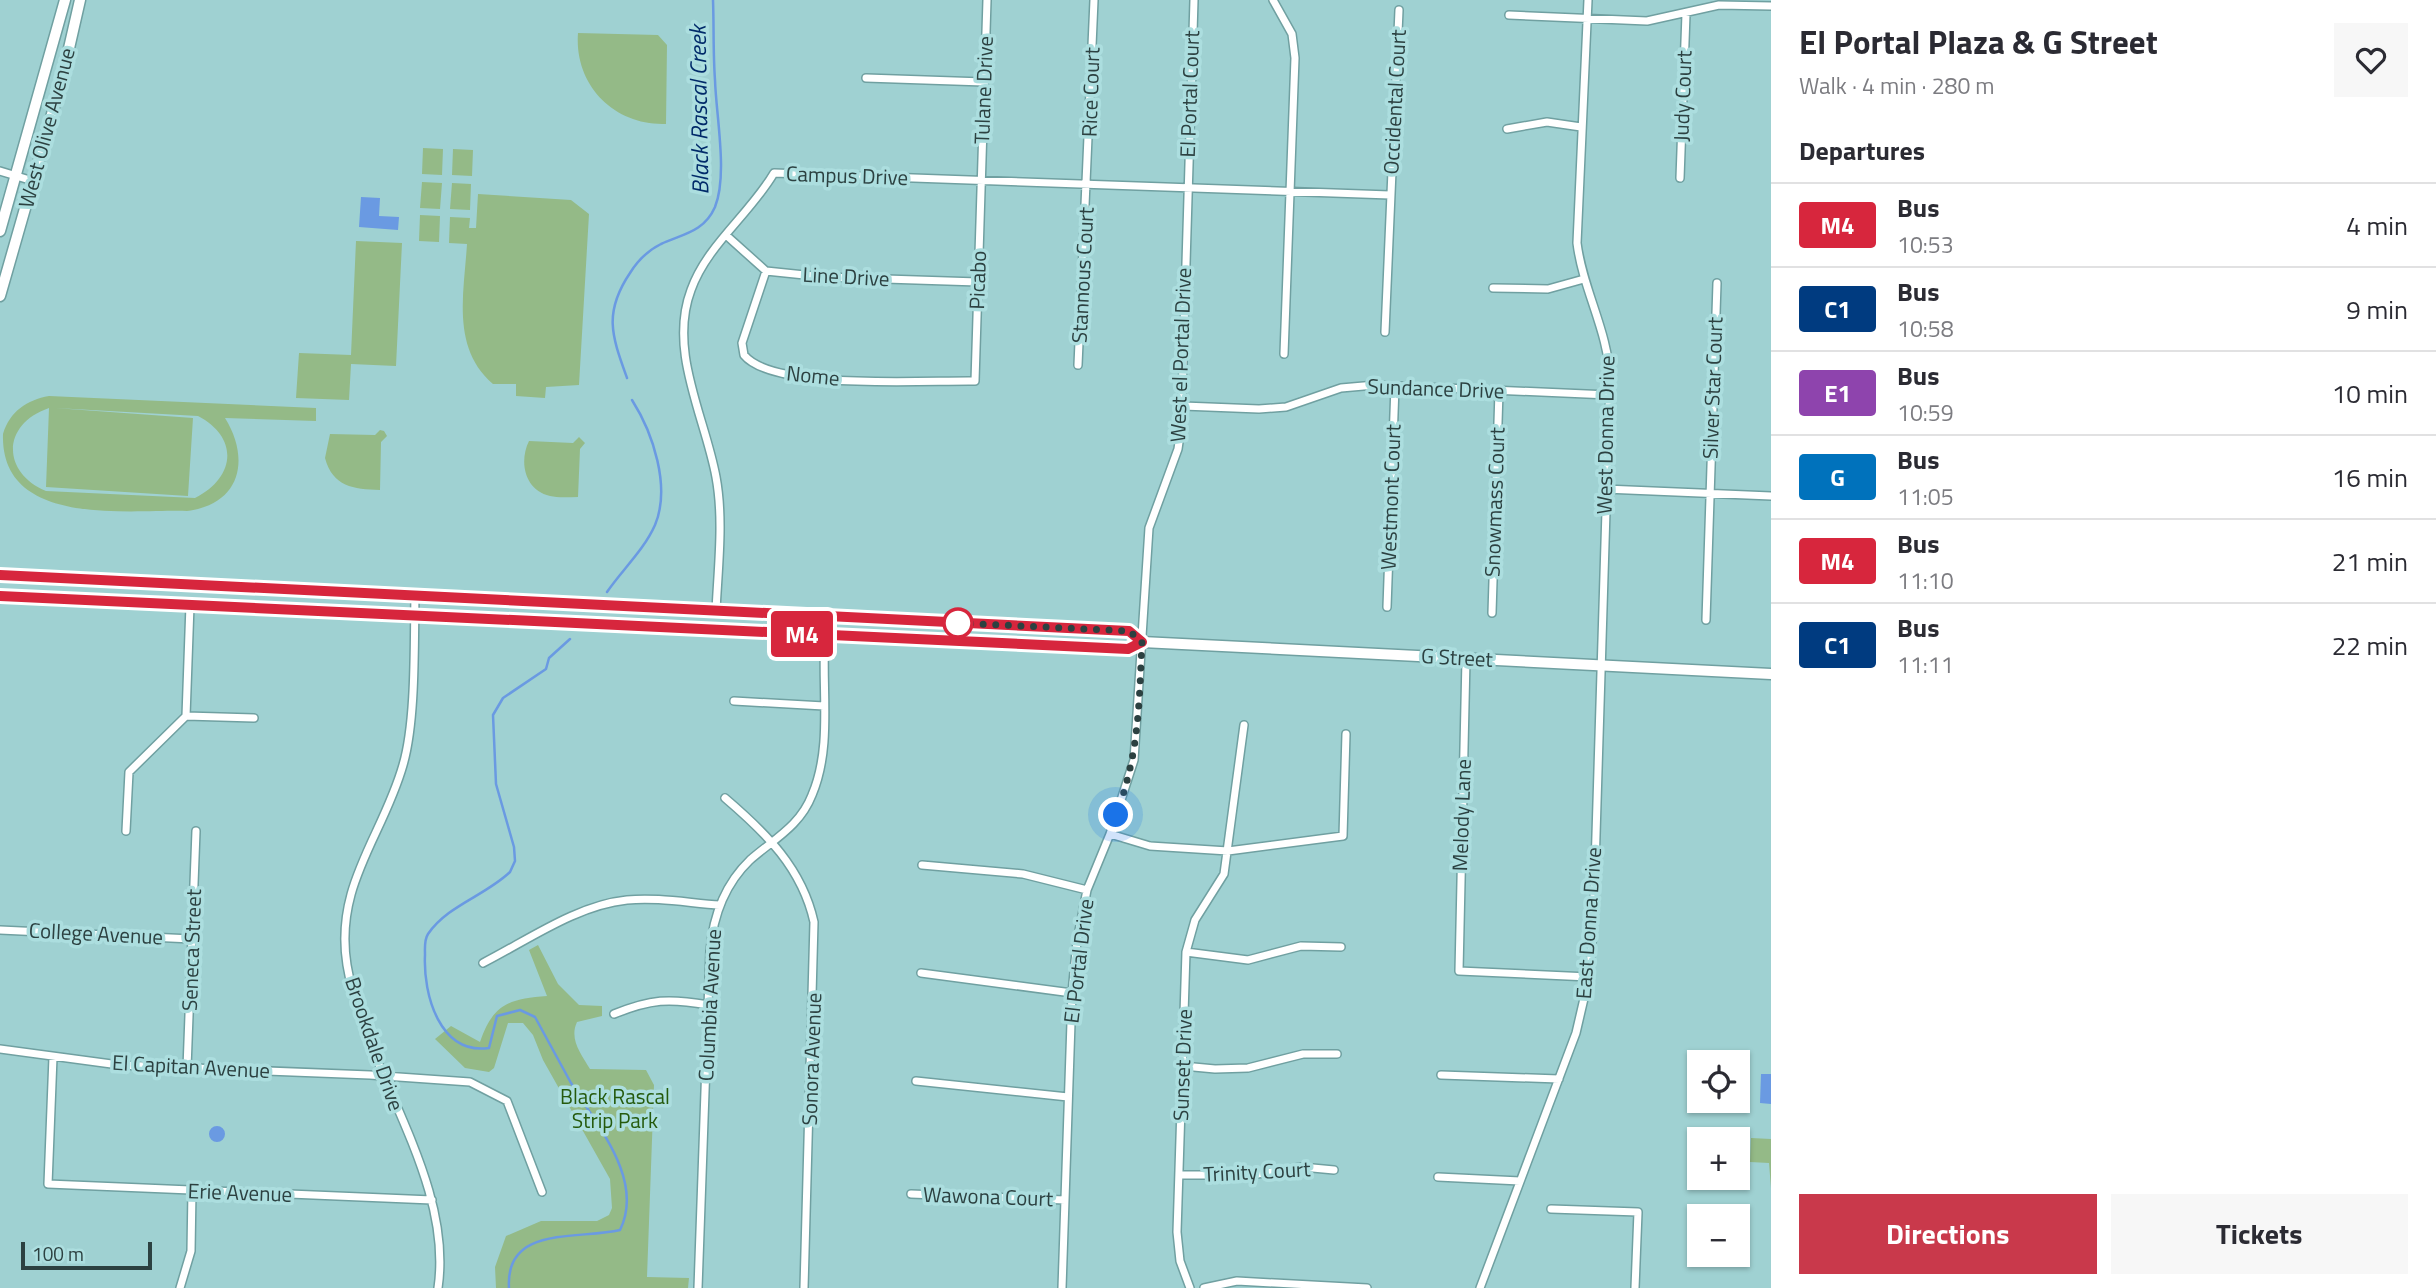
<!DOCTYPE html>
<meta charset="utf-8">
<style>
body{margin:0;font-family:"Titillium Web",sans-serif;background:#f7f7f7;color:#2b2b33;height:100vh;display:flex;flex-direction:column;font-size:26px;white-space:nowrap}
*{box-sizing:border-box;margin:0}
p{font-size:23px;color:#7c7c81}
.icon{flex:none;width:38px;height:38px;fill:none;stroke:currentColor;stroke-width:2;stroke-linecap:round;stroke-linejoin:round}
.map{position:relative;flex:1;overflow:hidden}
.sheet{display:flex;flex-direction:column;background:#fff;width:665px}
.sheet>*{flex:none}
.badge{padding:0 14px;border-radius:5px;font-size:24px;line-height:46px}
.buttons{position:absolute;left:1687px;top:1050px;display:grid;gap:14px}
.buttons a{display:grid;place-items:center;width:63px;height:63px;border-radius:0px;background:#fff;box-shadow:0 2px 5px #0004;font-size:35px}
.scale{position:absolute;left:21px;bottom:18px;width:131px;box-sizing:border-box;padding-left:7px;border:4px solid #2c4141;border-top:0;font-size:19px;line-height:24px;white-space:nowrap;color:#2c4141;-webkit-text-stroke:5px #acdedf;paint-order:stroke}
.you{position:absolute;width:35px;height:35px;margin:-18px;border:5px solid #fff;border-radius:50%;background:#1a73e8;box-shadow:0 0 0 10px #1a73e833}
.map>.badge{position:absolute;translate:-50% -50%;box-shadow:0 0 0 4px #fff}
h2{padding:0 28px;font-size:26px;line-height:63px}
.round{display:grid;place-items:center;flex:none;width:74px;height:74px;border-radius:0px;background:#f7f7f7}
.summary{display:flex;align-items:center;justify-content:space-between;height:119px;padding:0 28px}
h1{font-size:33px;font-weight:700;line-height:52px}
.primary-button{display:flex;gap:14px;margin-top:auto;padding:14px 28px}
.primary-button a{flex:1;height:80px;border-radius:0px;background:#c9394b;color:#fff;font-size:28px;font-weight:700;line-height:80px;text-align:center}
.primary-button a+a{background:#f7f7f7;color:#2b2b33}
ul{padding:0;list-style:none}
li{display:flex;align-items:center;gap:21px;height:84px;padding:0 28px;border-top:2px solid #e1e1e2}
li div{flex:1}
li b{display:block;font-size:26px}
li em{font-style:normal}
li .badge{min-width:77px;font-weight:700;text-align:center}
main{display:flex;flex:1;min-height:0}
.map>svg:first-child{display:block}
.green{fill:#94ba87;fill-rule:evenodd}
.water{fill:#6a9ae2}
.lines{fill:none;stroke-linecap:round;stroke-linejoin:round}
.stream{stroke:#6a9ae2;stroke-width:2.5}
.street-casing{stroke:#70a0a1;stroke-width:10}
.secondary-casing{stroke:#70a0a1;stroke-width:13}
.street{stroke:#fff;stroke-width:7}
.secondary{stroke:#fff;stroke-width:10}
.line-casing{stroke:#fff;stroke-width:16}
.line{stroke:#d7263d;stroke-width:10}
.walk{stroke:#2c4141;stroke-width:7;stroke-dasharray:0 12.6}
.stop-dot{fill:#fff;stroke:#d7263d;stroke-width:3.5}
.labels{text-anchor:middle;stroke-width:7;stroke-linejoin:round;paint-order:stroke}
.street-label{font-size:21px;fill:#2c4141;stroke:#acdedf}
.park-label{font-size:21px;fill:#255a0d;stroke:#acdedf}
.water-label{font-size:23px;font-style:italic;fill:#002a69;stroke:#acdedf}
</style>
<main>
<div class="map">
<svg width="1771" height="1288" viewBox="0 0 1771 1288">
<rect width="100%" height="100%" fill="#9fd1d2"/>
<!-- green -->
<path class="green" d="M578 33 658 35 667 45 666 124C615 126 574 86 578 33Z
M423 148 443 149 442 175 422 174Z
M453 149 473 150 472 176 452 175Z
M422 182 442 183 440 209 420 208Z
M452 183 471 184 470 210 450 209Z
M478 194 571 200 589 214 579 385 546 387 545 398 516 396V384H493C451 348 464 293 467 244L449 243 450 217 470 218 469 228H476Z
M420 215 440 216 439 242 419 241Z
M356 241 402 243 396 366 351 364 349 400 296 398 299 353 351 355Z
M49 396 316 408V421L225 418C250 458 242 504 187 511 133 509 0 529 3 434 10 411 27 400 49 396ZM49 408 46 487 188 496 193 418 55 408 198 416C240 438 235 478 195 498L46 491C1 472 2 424 49 408Z
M380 430 384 431 387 436 381 442 380 490C353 489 333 487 325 458L330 434 375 435Z
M579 437 585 443 580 449 578 497C569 497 558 498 550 496 524 490 519 461 529 441L573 443Z
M538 945 558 984 579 1005 602 1006V1016L577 1022C569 1039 581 1054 590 1069L646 1070 654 1085 647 1277 689 1278 688 1288H496L495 1267 506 1236 541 1221H597L609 1215 612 1208 610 1179 543 1060 533 1035 523 1023H508L494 1068 489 1072 465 1068 435 1039 451 1026 480 1042C493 1004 509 999 547 996L529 950Z
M1751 1138 1771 1139V1188L1769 1163 1750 1162Z"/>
<!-- water -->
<path class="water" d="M361 197 380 198 379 216 399 217 398 230 359 227Z
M1761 1074H1771V1104L1760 1103Z
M209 1134a8 8 0 1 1 16 0a8 8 0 1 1-16 0Z"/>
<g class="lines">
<!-- stream -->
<path class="stream" d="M627 378C612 336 603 313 630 273 638 260 647 251 661 244 683 234 704 232 715 207 728 175 716 115 715 80 713 53 714 27 713 0
M607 592C622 570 644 550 655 525 671 487 653 433 632 400
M509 1288C505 1225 578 1240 620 1230 645 1179 596 1125 571 1083 559 1061 547 1039 535 1017L520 1010 497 1016 489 1048C440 1055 423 995 425 955 425 948 424 940 428 934 448 905 485 896 510 872L515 861 514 847 496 784 493 715 503 698 546 669 549 658 570 639"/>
<defs>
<path id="street" d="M1273 0 1292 34 1295 58 1284 354
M1509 15 1647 21 1719 5 1771 6
M866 78 984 82
M1507 129 1547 122 1581 127
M0 171 33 181
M1680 178 1686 14
M727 236 766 271 824 277 978 282
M766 271 742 343 744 355C773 391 927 380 975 381L987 0
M1493 288 1548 289 1584 279
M1385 332 1399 10
M1078 365 1094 0
M1183 406 1259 409 1286 407 1341 388 1375 385 1609 395
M1605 489 1771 496
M415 596C414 643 416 721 403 765 383 836 334 885 347 965 365 1072 454 1179 438 1288
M1387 607 1395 386
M716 611C718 567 724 520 716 477 705 417 668 351 691 290 707 245 750 214 774 173L1390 195
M1492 613 1499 391
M1706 620 1717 283
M1466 659 1459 971 1589 977
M734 701 824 706
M186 716 190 605
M725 798C766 833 802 868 814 922L804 1288
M126 831 129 772 186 716 254 718
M1110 834 1150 846 1228 851 1343 836 1346 734
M922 865 1023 874 1087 890
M0 930 192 939
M1186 952 1248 960 1301 946 1341 947
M483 963C528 940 577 905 627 900 657 897 689 903 720 905
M921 973 1072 993
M614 1014C651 999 669 998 708 1005
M0 1049 119 1065 370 1075 470 1082 507 1101 542 1192
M53 1057 48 1184 432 1200
M1183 1066 1215 1069 1248 1068 1303 1054H1337
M187 1068 196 831
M1441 1075 1559 1079
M916 1081 1068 1097
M1179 1175H1251L1302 1167 1334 1170
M1438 1177 1520 1181
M911 1194 1065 1200
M1551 1209 1638 1212 1635 1288
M180 1288 191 1251 192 1191
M698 1288 710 951C713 917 725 884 750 860 774 839 800 826 812 795 833 746 821 687 825 635
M1062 1288 1072 993 1077 941 1087 890 1110 834 1134 760 1149 528 1178 449 1181 428 1194 0
M1190 1288 1180 1261 1177 1232 1186 952 1195 920 1224 874 1244 725
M1204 1288 1237 1281 1367 1288
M1480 1288 1576 1033 1589 977 1593 932 1610 381C1609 332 1583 291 1577 243L1588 0"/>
<path id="secondary" d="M0 231 65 0
M0 296 62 79 80 0
M0 575 1129 631 1142 642
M0 596 1128 649 1142 642 1771 674"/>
</defs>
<!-- street casing -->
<use href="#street" class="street-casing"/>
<!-- secondary casing -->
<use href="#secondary" class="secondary-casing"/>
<!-- street -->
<use href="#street" class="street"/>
<!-- secondary -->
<use href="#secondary" class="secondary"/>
</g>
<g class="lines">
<defs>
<path id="line" d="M0 575 1129 631 1142 642 1128 649 0 596"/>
</defs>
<!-- line casing -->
<use href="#line" class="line-casing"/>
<!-- line -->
<use href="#line" class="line"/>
<!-- walk -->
<path class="walk" d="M958 623 1129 631 1142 642C1139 706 1139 754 1116 815"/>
</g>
<!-- markers -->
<circle class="stop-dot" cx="958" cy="623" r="14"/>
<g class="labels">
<!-- street labels -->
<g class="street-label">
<text transform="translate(984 90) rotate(-88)" y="7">Tulane Drive</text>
<text transform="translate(1091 92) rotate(-88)" y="7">Rice Court</text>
<text transform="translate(1190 94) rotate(-88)" y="7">El Portal Court</text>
<text transform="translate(1683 96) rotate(-88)" y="7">Judy Court</text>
<text transform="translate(1395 102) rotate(-87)" y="7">Occidental Court</text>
<text transform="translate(47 128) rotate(-75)" y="7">West Olive Avenue</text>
<text transform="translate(847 176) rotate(2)" y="7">Campus Drive</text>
<text transform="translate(1083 275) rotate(-87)" y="7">Stannous Court</text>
<text transform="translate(846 277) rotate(3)" y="7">Line Drive</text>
<text transform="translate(978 280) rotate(-88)" y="7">Picabo</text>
<text transform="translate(1181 355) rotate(-88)" y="7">West el Portal Drive</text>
<text transform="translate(813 376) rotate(6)" y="7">Nome</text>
<text transform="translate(1713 388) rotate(-88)" y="7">Silver Star Court</text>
<text transform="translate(1436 389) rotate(2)" y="7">Sundance Drive</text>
<text transform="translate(1606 435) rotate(-89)" y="7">West Donna Drive</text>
<text transform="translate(1391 497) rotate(-88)" y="7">Westmont Court</text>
<text transform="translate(1495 502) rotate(-88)" y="7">Snowmass Court</text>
<text transform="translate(1457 658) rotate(3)" y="7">G Street</text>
<text transform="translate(1462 815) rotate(-88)" y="7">Melody Lane</text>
<text transform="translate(1589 923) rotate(-86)" y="7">East Donna Drive</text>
<text transform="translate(96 934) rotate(3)" y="7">College Avenue</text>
<text transform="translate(192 950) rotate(-88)" y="7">Seneca Street</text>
<text transform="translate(1079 961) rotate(-83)" y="7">El Portal Drive</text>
<text transform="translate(710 1005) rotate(-87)" y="7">Columbia Avenue</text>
<text transform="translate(374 1044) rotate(71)" y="7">Brookdale Drive</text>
<text transform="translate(812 1059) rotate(-88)" y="7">Sonora Avenue</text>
<text transform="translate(1183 1065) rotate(-88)" y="7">Sunset Drive</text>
<text transform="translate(191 1067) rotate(3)" y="7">El Capitan Avenue</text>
<text transform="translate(1257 1172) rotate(-3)" y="7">Trinity Court</text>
<text transform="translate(240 1193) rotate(2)" y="7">Erie Avenue</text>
<text transform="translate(988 1197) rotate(2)" y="7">Wawona Court</text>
</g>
<!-- park labels -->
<g class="park-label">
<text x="615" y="1104">Black Rascal<tspan x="615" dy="24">Strip Park</tspan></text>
</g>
<!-- water labels -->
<g class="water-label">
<text transform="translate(699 110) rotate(-91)" y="8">Black Rascal Creek</text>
</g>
</g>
</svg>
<div class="buttons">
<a><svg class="icon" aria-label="locate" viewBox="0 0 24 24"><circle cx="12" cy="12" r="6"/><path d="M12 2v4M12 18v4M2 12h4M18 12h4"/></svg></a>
<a>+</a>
<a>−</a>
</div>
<div class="scale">100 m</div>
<div class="you" style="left:1116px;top:815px"></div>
<b class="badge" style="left:802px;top:634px;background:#d7263d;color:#fff">M4</b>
</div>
<section class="sheet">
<div class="summary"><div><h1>El Portal Plaza &amp; G Street</h1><p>Walk · 4 min · 280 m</p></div><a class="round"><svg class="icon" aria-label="heart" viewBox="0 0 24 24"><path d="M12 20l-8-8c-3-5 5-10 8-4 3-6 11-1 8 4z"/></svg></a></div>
<h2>Departures</h2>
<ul>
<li><span class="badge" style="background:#d7263d;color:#fff">M4</span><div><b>Bus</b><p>10:53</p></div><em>4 min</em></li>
<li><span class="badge" style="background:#003b80;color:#fff">C1</span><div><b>Bus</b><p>10:58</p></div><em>9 min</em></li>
<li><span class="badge" style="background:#8e44ad;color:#fff">E1</span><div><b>Bus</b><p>10:59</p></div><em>10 min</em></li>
<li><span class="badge" style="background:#0072bc;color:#fff">G</span><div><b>Bus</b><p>11:05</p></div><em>16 min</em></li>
<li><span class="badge" style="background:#d7263d;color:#fff">M4</span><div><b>Bus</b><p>11:10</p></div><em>21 min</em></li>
<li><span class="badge" style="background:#003b80;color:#fff">C1</span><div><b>Bus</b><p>11:11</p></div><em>22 min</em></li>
</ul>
<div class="primary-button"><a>Directions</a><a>Tickets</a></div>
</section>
</main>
